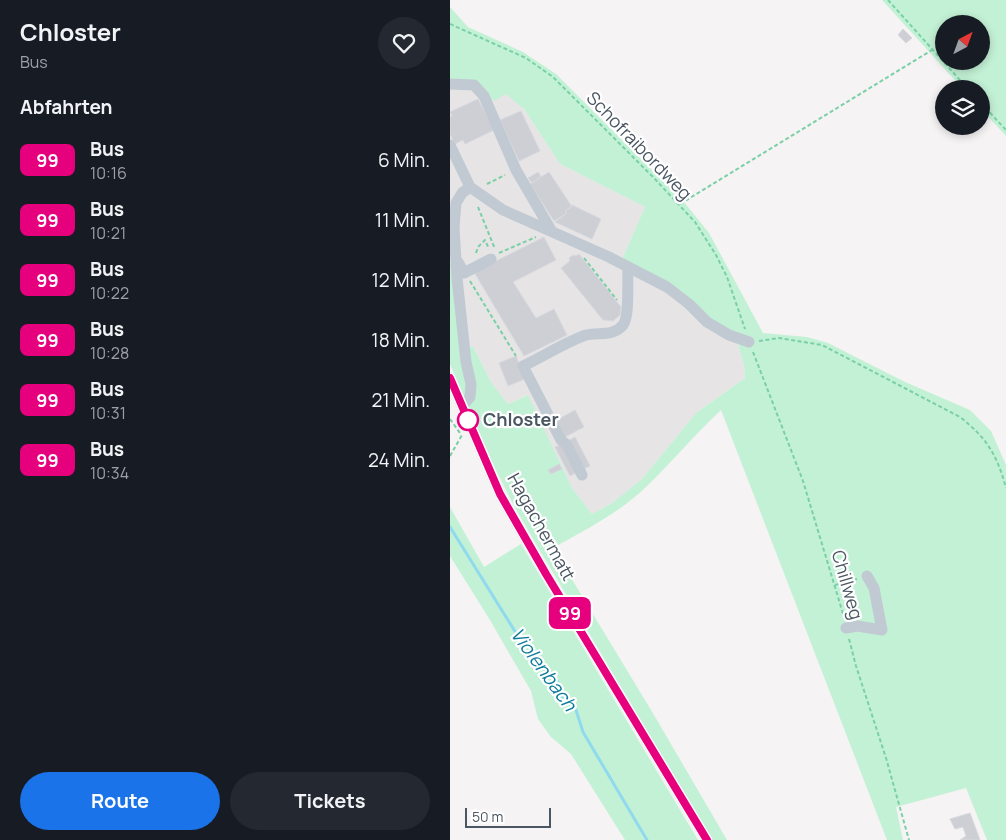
<!DOCTYPE html>
<html lang="de">
<style>
body{margin:0;font-family:Manrope,sans-serif;background:#242831;color:#f1f3f6;height:100vh;display:flex;flex-direction:column;font-size:19px;white-space:nowrap}
*{box-sizing:border-box;margin:0}
p{font-size:16px;color:#9ea1a6}
.icon{flex:none;width:28px;height:28px;fill:none;stroke:currentColor;stroke-width:2;stroke-linecap:round;stroke-linejoin:round}
.map{position:relative;flex:1;overflow:hidden}
.panel{display:flex;flex-direction:column;background:#171b24;width:450px}
.panel>*{flex:none}
.badge{padding:0 10px;border-radius:8px;font-size:18px;line-height:32px}
.needle{width:32px;rotate:41deg}
.controls{position:absolute;left:485px;top:15px;display:grid;gap:10px}
.controls a{display:grid;place-items:center;width:55px;height:55px;border-radius:50%;background:#171b24;box-shadow:0 2px 8px #0003;font-size:25px}
.scale{position:absolute;left:15px;bottom:12px;width:86px;box-sizing:border-box;padding-left:5px;border:2px solid #4a5661;border-top:0;font-size:14px;line-height:18px;white-space:nowrap;color:#4a5661;-webkit-text-stroke:4px #fff;paint-order:stroke}
.map>.badge{position:absolute;translate:-50% -50%;box-shadow:0 0 0 2px #fff}
h2{padding:0 20px;font-size:19px;line-height:45px}
.round{display:grid;place-items:center;flex:none;width:52px;height:52px;border-radius:26px;background:#242831}
.headline{display:flex;align-items:center;justify-content:space-between;height:85px;padding:0 20px}
h1{font-size:24px;font-weight:700;line-height:38px}
.cta{display:flex;gap:10px;margin-top:auto;padding:10px 20px}
.cta a{flex:1;height:58px;border-radius:30px;background:#1a73e8;color:#fff;font-size:20px;font-weight:700;line-height:58px;text-align:center}
.cta a+a{background:#242831;color:#f1f3f6}
ul{padding:0;list-style:none}
li{display:flex;align-items:center;gap:15px;height:60px;padding:0 20px}
li div{flex:1}
li b{display:block;font-size:19px}
li em{font-style:normal}
li .badge{min-width:55px;font-weight:700;text-align:center}
main{display:flex;flex:1;min-height:0}
.map>svg:first-child{display:block}
.education{fill:#e6e4e5}
.green{fill:#c3f1d5;fill-rule:evenodd}
.lines{fill:none;stroke-linecap:round;stroke-linejoin:round}
.stream{stroke:#90daee;stroke-width:3}
.building{fill:#cdcfd5;stroke:#d7d9de}
.path{stroke:#7ad0a6;stroke-width:2;stroke-dasharray:4 2.5;stroke-linecap:butt}
.minor{stroke:#c1cad2;stroke-width:11}
.line-casing{stroke:#fff;stroke-width:11}
.line{stroke:#e6007e;stroke-width:8}
.stop-dot{fill:#fff;stroke:#e6007e;stroke-width:2.5}
.labels{text-anchor:middle;stroke-width:4.5;stroke-linejoin:round;paint-order:stroke}
.street-label{font-size:18px;fill:#4a5661;stroke:#fff}
.stop-label{font-size:18px;font-weight:bold;fill:#4a5661;stroke:#fff;text-anchor:start}
.water-label{font-size:19px;font-style:italic;fill:#0c7c9b;stroke:#fff}
</style>
<main>
<section class="panel">
<div class="headline"><div><h1>Chloster</h1><p>Bus</p></div><a class="round"><svg class="icon" aria-label="heart" viewBox="0 0 24 24"><path d="M12 20l-8-8c-3-5 5-10 8-4 3-6 11-1 8 4z"/></svg></a></div>
<h2>Abfahrten</h2>
<ul>
<li><span class="badge" style="background:#e6007e;color:#fff">99</span><div><b>Bus</b><p>10:16</p></div><em>6 Min.</em></li>
<li><span class="badge" style="background:#e6007e;color:#fff">99</span><div><b>Bus</b><p>10:21</p></div><em>11 Min.</em></li>
<li><span class="badge" style="background:#e6007e;color:#fff">99</span><div><b>Bus</b><p>10:22</p></div><em>12 Min.</em></li>
<li><span class="badge" style="background:#e6007e;color:#fff">99</span><div><b>Bus</b><p>10:28</p></div><em>18 Min.</em></li>
<li><span class="badge" style="background:#e6007e;color:#fff">99</span><div><b>Bus</b><p>10:31</p></div><em>21 Min.</em></li>
<li><span class="badge" style="background:#e6007e;color:#fff">99</span><div><b>Bus</b><p>10:34</p></div><em>24 Min.</em></li>
</ul>
<div class="cta"><a>Route</a><a>Tickets</a></div>
</section>
<div class="map">
<svg width="556" height="840" viewBox="0 0 556 840">
<rect width="100%" height="100%" fill="#f5f3f3"/>
<!-- education -->
<path class="education" d="M0 83 56 93 74 109 110 164 195 207 173 257 223 297 255 327 288 344 294 366 295 378 246 413 192 479 162 503 142 514 122 488 77 395 58 404 41 382 23 346 9 350 0 255Z"/>
<!-- green -->
<path class="green" d="M432 0H556V136L531 109V89H513ZM494 24H531V61H494Z
M0 7 18 27 73 52 106 74 234 202 259 233 313 333 357 337 378 343 455 382 520 410 541 431 556 465V840H537L516 788 446 807 453 840H437L271 410C245 434 222 462 196 487 169 513 135 530 103 548L204 715 277 840H262L86 544 63 504 45 468 0 364V255L10 350 23 346 41 382 58 404 78 395 122 488 142 514 162 503 192 479 246 413 295 378 294 366 288 344 255 327 223 297 183 274 173 257 195 207 110 164 74 109 56 94 44 101 30 86 0 83Z
M0 507 34 567 71 544 248 840H175L121 754 101 737 88 719 81 691 40 620 0 556Z"/>
<g class="lines">
<!-- stream -->
<path class="stream" d="M0 527 66 633 88 655 92 667 108 682V694L126 710 133 732 197 840"/>
</g>
<!-- building -->
<path class="building" d="M453 29 462 38 456 43 448 35Z
M28 99 44 130 15 144 13 140 5 144 0 134V117L2 116 0 112Z
M71 111 90 151 69 161 50 120Z
M88 172 91 177 82 183 78 178Z
M99 172 122 207 115 211 117 213 104 221 80 184Z
M122 205 151 219 142 239 105 222 117 213 115 211Z
M94 237 106 260 63 282 86 318 104 309 117 335 74 356 24 272Z
M129 254 171 307 170 315 163 321 153 320 111 268 120 261 119 258 123 255 126 256Z
M66 356 75 379 58 386 49 363Z
M125 410 134 427 113 438 105 421Z
M125 437 140 466 133 469 118 441Z
M113 444 127 472 120 476 105 447Z
M109 464 112 469 101 474 98 470Z
M520 813 530 840H510L516 836 513 827 505 829 500 819Z"/>
<g class="lines">
<!-- path -->
<path class="path" d="M438 0 518 89
M0 24 76 58 103 77 203 177 245 222 266 255 277 277 295 329
M531 103 556 130
M37 184 55 175
M230 204 482 50
M28 207 45 249
M26 253 28 247 35 240 39 249
M49 253 86 237
M134 258 167 300
M20 281 66 356
M309 341 329 338 372 345 510 417C537 438 547 455 556 488
M303 352 353 481 394 617
M0 419 10 433
M0 456 12 435
M394 558 407 614
M385 585 407 579
M399 639 406 666 436 758 459 840"/>
<!-- minor -->
<path class="minor" d="M0 84 24 85 34 96 66 170 101 230
M0 145 20 187 53 210 159 257 217 287 239 304 257 322 279 335 299 342
M8 262 14 273 41 259
M0 378 50 494 96 574 257 840
M12 406 20 397 21 384 16 362 7 278 4 227 6 203 12 193 20 187
M132 475 117 445 111 440 73 366C92 357 116 342 136 335 148 332 163 337 173 325 180 316 177 281 178 268
M396 628 407 626 432 630 424 588 417 576"/>
</g>
<g class="lines">
<defs>
<path id="line" d="M0 378 50 494 96 574 257 840"/>
</defs>
<!-- line casing -->
<use href="#line" class="line-casing"/>
<!-- line -->
<use href="#line" class="line"/>
</g>
<!-- markers -->
<circle class="stop-dot" cx="18" cy="420" r="10"/>
<g class="labels">
<!-- street labels -->
<g class="street-label">
<text transform="translate(189 146) rotate(46)" y="6">Schofraibordweg</text>
<text transform="translate(91 527) rotate(61)" y="6">Hagachermatt</text>
<text transform="translate(397 585) rotate(74)" y="6">Chillweg</text>
</g>
<!-- stop labels -->
<g class="stop-label">
<text x="33" y="426">Chloster</text>
</g>
<!-- water labels -->
<g class="water-label">
<text transform="translate(94 669) rotate(54)" y="7">Violenbach</text>
</g>
</g>
</svg>
<div class="controls">
<a><svg class="needle" viewBox="-14 -14 28 28"><path d="M0-13l5 13h-10z" fill="#e53935"/><path d="M0 13l5-13h-10z" fill="#9ea1a6"/></svg></a>
<a><svg class="icon" aria-label="layers" viewBox="0 0 24 24"><path d="M12 4l9 5-9 5-9-5zM3 14l9 5 9-5"/></svg></a>
</div>
<div class="scale">50 m</div>
<b class="badge" style="left:120px;top:613px;background:#e6007e;color:#fff">99</b>
</div>
</main>
